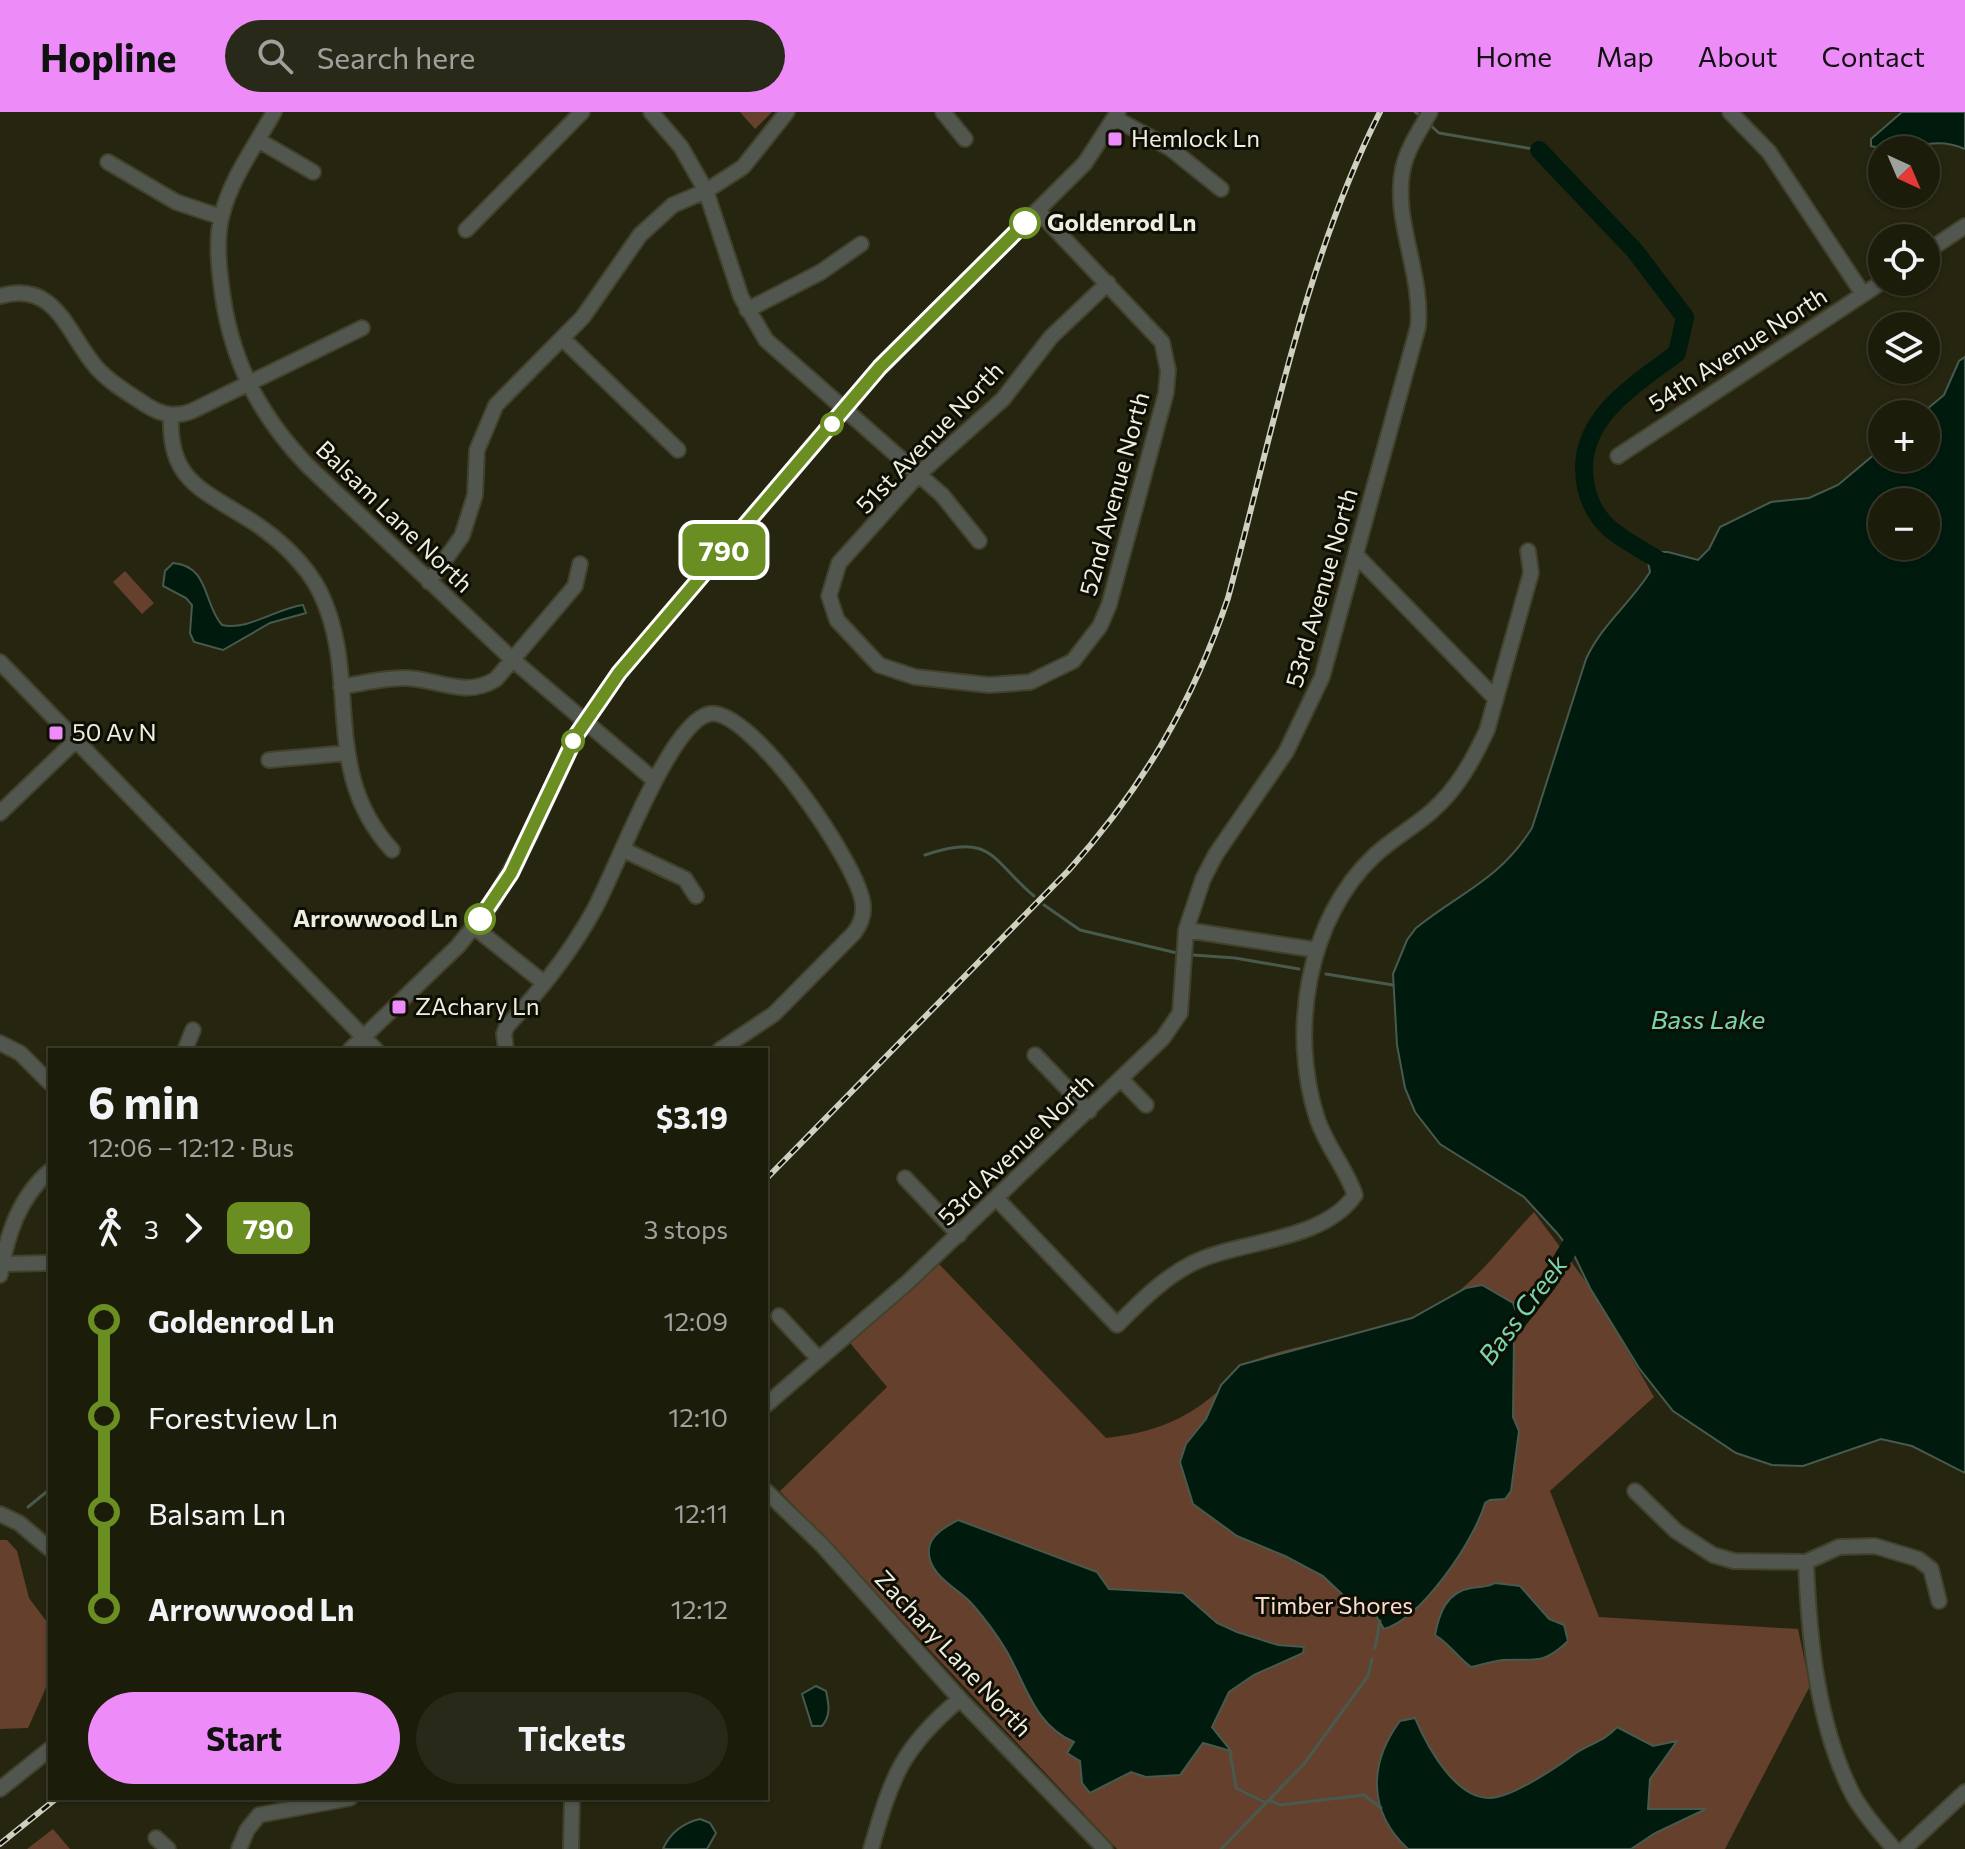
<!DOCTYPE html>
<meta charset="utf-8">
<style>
body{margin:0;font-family:Commissioner,sans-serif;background:#292919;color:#f1f3f6;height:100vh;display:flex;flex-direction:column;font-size:30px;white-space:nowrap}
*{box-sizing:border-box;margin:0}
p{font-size:26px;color:#a0a19d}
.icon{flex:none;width:44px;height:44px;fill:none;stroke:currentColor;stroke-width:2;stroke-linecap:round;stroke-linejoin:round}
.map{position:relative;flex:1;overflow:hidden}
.panel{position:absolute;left:48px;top:936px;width:720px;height:752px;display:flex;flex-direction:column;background:#1c1c0b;border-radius:0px;box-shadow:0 2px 6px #0004,0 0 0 2px #3a3a2c}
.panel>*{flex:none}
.badge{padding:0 16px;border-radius:12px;font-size:28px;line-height:52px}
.needle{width:52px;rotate:136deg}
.fabs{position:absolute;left:1868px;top:24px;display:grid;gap:16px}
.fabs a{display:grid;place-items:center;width:72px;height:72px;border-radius:50%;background:#1c1c0b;box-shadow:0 2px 6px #0004,0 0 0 2px #3a3a2c;font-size:40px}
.map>.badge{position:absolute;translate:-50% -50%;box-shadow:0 0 0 4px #fff}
.legs{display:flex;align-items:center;gap:12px;height:88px;padding:0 40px;font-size:26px}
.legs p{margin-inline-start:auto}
.summary{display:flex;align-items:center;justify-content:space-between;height:136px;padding:0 40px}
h1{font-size:44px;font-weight:700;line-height:60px}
.action{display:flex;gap:16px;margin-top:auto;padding:16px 40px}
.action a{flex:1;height:92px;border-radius:48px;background:#ed8cf9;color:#111;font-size:32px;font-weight:700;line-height:92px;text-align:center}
.action a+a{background:#292919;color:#f1f3f6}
ul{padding:0 40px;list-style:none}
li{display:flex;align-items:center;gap:28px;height:96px;font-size:30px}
li i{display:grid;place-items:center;width:12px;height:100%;margin:0 10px;background:currentColor}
li i::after{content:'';width:20px;height:20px;margin:-10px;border:6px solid;border-radius:50%;background:#1c1c0b}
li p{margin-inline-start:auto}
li:first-child i{background:linear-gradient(#0000 50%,currentColor 0)}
li:last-child i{background:linear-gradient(currentColor 50%,#0000 0)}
header{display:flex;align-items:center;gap:48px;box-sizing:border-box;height:112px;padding:0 40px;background:#ed8cf9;color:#111}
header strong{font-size:38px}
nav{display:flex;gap:44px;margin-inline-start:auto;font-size:28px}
.search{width:560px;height:72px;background:#292919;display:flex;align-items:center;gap:20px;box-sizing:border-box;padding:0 28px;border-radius:44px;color:#a0a19d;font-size:30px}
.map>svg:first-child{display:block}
.green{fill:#65402d}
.water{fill:#001a0e;stroke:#475a4d;stroke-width:2;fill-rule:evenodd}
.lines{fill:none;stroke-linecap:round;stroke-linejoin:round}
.stream{stroke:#475a4d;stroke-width:3}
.river{stroke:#001a0e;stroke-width:18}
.minor-casing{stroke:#42412c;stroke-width:18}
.minor{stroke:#51574e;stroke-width:14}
.rail-casing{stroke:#d0d0c1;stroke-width:6}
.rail{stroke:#0e0e05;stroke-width:3;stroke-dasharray:9;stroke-linecap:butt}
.line-1-casing{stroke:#fff;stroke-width:18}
.line-1{stroke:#6b8e23;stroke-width:12}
.poi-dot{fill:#ed8cf9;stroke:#0e0e05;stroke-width:3}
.stop-1-dot{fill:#fff;stroke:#6b8e23;stroke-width:4}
.labels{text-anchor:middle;stroke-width:6;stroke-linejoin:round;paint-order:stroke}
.poi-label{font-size:24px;fill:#eeeee0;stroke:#0e0e05;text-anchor:start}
.stop-label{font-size:24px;font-weight:bold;fill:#eeeee0;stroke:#0e0e05;text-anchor:start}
.street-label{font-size:24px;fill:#eeeee0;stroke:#0e0e05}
.park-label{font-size:24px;fill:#fbdbca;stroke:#0e0e05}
.water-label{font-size:26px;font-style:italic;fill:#79d5ad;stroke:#0e0e05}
</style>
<header>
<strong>Hopline</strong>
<div class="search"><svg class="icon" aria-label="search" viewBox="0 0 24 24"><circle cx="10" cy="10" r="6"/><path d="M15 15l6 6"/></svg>Search here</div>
<nav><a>Home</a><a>Map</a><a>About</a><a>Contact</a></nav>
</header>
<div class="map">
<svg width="1965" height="1737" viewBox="0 0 1965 1737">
<rect width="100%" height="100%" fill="#26250f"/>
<!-- green -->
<path class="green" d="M740 0H772L755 17Z
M125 459 154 491 142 502 113 470Z
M1534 1100 1593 1179 1654 1285 1550 1379 1599 1505 1798 1517 1810 1574 1725 1737H1117L780 1379 887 1275 850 1231 939 1152 1106 1326C1149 1321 1183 1310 1216 1281 1225 1273 1230 1259 1240 1254 1301 1226 1374 1228 1433 1197 1472 1176 1504 1131 1534 1100Z
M0 1428H7L17 1439 29 1486 50 1514V1567L28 1616 0 1617Z
M53 1717 70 1737H27Z"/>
<!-- water -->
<path class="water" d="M1902 0H1965V37C1931 21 1901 44 1871 34V27Z
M1965 245V1361L1912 1334 1881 1327 1803 1354 1772 1353 1736 1341 1673 1299 1639 1256 1590 1176 1574 1143 1557 1121 1524 1085 1440 1032 1415 1000 1405 976 1397 933 1393 862 1407 828 1416 816C1461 780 1499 768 1532 716L1586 547C1602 512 1630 492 1650 460L1646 440H1668L1698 448 1709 437 1720 415 1771 390 1809 386 1838 373 1882 336V346H1926V302H1921L1944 283 1959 249ZM1882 390H1926V434H1882Z
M173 451C210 454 203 492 222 513 248 519 277 496 303 493L306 501 270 511 223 538 194 530 190 521 192 493 186 486 163 474 165 459Z
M1482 1173 1513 1191 1521 1214 1514 1225 1513 1305 1519 1319 1511 1379 1505 1387 1490 1388 1485 1391C1474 1429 1422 1506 1384 1517L1371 1495 1344 1484 1323 1464 1285 1444 1237 1424 1193 1392 1180 1350 1186 1332 1206 1307 1221 1273 1240 1253 1412 1206 1466 1176Z
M958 1408 1097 1460 1109 1477 1183 1481 1217 1511 1237 1520 1278 1533 1304 1535 1303 1541 1254 1563 1229 1580 1212 1615 1231 1639 1203 1631 1180 1663 1146 1665 1131 1660 1090 1681 1082 1671 1080 1649 1067 1641 1074 1630C1034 1613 1026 1572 1006 1538 997 1523 985 1507 973 1493 961 1478 926 1463 929 1437 930 1423 947 1414 958 1408Z
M1495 1471 1520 1474 1549 1507 1564 1513 1568 1529C1542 1554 1535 1546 1503 1548 1493 1549 1482 1553 1471 1555 1457 1545 1449 1531 1435 1523 1439 1502 1446 1480 1471 1476 1480 1474 1487 1476 1495 1471Z
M816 1574 826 1579C829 1593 831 1603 822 1614H812L802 1582Z
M1415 1606C1427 1634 1458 1694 1497 1685 1518 1681 1559 1654 1576 1641 1591 1631 1605 1629 1617 1615L1653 1634 1677 1629 1650 1667 1648 1697H1706L1655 1721 1631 1737H1408C1367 1699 1369 1651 1400 1609Z
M700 1707 710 1711 716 1721 707 1737H663C670 1721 683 1711 700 1707Z"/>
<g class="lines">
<!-- stream -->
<path class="stream" d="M1415 0 1418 2
M1430 13 1439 21 1539 38
M925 743C993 720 991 748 1034 784
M1044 793 1080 818 1177 841
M1193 843 1235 846 1299 857
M1326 862 1393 873
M28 1395 50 1377
M1375 1536 1380 1509
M1230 1639 1236 1676 1266 1691
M1269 1688 1280 1693 1364 1683 1381 1696
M1221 1737 1304 1652 1368 1564 1372 1547"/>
<!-- river -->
<path class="river" d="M1539 38 1635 139 1685 205 1677 241C1638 271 1585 301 1584 355 1584 377 1590 396 1605 412 1620 428 1648 440 1666 453
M1505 1225 1547 1172 1579 1120V1115"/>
<defs>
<path id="minor" d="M274 0C256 33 231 66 222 103 216 125 218 149 221 171 229 244 257 301 308 354L513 548 654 668
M651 0 681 35 706 79 741 185 766 228 942 383 979 429
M943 0 965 27
M1730 0 1769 40 1863 182
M1116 7 1170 36 1221 77
M258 28 313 60
M108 50 176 90 221 105
M1038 99 1162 230 1168 258 1166 281 1109 493 1100 514 1073 549 1030 570 989 573 915 565 879 553 837 508 829 484 839 451 919 362 1003 287 1051 225 1108 171
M466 118 582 0
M1926 140 1965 114
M0 184C56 168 67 221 96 255 108 269 125 279 140 289 157 301 172 307 192 299L362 216
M747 198 821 160 861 132
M563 227 678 338
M171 304C168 371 206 379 253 410 279 427 306 452 320 480 362 566 319 659 392 738
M1618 344 1882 170
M1356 443 1496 587
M429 470 462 424 475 383 477 338 496 293 583 205 640 123 673 93 706 79 743 55 787 0
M0 550 376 938
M341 575C362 571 383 566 404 566 437 566 465 587 496 567L575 474 580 452
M269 648 347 641
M0 701 75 629
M624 738 685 767 696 784
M474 815 544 871
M1186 818 1317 838
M0 931 20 941 50 971
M185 938 193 918
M350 938 458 834 491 793 530 723 577 622 619 561 880 255 1085 51 1118 0
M506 938 504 922 507 914C540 879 571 840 594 798 616 759 669 611 709 602 750 593 860 754 863 793 864 804 861 812 854 821L774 902 720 938
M1035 943 1089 999
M1121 967 1146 993
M905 1066 959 1123
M997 1087 1117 1213C1140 1190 1163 1166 1193 1151 1239 1128 1323 1130 1355 1083 1346 1056 1326 1034 1317 1006 1289 920 1307 807 1374 744 1392 727 1414 715 1432 699 1458 676 1473 648 1487 618L1531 461 1528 439
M0 1152 50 1151
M0 1163C7 1123 19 1085 50 1059
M779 1204 817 1245
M766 1293 908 1170 1163 926 1180 901 1186 818 1203 767 1216 742 1286 640 1322 565 1418 215C1423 160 1392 107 1403 56 1408 35 1420 18 1430 0
M766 1379 822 1433 960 1587 1105 1737
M1635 1379 1676 1419 1713 1443 1734 1449 1806 1450 1839 1435 1875 1434 1918 1447 1931 1457 1939 1489
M0 1402 19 1411 50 1437
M1806 1450C1809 1527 1817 1613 1853 1683 1864 1703 1880 1720 1894 1737
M0 1677 50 1637
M156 1726 168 1737
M239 1737 247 1718 259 1703 350 1686
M571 1737 572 1686
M871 1737C892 1665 901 1636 960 1587
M1904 1737 1965 1680"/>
</defs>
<!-- minor casing -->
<use href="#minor" class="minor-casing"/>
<!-- minor -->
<use href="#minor" class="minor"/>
<defs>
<path id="rail" d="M766 1067 1068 759C1142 677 1193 590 1228 486 1272 323 1304 151 1380 0
M0 1732 57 1686"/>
</defs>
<!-- rail casing -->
<use href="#rail" class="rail-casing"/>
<!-- rail -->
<use href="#rail" class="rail"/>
</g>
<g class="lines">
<defs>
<path id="line-1" d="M480 807 511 761 577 622 619 561 880 255 1025 111"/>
</defs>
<!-- line-1 casing -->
<use href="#line-1" class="line-1-casing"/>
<!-- line-1 -->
<use href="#line-1" class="line-1"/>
</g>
<!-- markers -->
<g class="poi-dot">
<rect x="1107" y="19" width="16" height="16" rx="4"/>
<rect x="48" y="613" width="16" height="16" rx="4"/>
<rect x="391" y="887" width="16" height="16" rx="4"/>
</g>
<g class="stop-1-dot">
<circle cx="1025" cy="111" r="14"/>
<circle cx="832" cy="312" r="10"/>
<circle cx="573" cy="629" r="10"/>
<circle cx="480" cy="807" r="14"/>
</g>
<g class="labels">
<!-- poi labels -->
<g class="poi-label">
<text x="1131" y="35">Hemlock Ln</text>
<text x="72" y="629">50 Av N</text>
<text x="415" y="903">ZAchary Ln</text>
</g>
<!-- stop labels -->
<g class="stop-label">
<text x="1047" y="119">Goldenrod Ln</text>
<text x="458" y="815" text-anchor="end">Arrowwood Ln</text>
</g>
<!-- street labels -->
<g class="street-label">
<text transform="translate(1738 238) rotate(-33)" y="8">54th Avenue North</text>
<text transform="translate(930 326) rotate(-46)" y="8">51st Avenue North</text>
<text transform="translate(1115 382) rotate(-75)" y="8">52nd Avenue North</text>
<text transform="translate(394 405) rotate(44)" y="8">Balsam Lane North</text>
<text transform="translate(1322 476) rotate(-74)" y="8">53rd Avenue North</text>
<text transform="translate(1016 1038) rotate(-44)" y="8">53rd Avenue North</text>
<text transform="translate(953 1542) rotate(47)" y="8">Zachary Lane North</text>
</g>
<!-- park labels -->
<g class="park-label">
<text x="1334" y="1502">Timber Shores</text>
</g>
<!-- water labels -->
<g class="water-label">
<text x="1708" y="917">Bass Lake</text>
<text transform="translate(1523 1198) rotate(-53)" y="9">Bass Creek</text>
</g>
</g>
</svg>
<div class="fabs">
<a><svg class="needle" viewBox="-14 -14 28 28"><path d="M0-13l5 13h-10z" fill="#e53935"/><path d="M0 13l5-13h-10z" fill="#a0a19d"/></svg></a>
<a><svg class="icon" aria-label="locate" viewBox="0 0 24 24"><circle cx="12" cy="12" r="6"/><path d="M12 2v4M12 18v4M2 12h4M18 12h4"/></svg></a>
<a><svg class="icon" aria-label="layers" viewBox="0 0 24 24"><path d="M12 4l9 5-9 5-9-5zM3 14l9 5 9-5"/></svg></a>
<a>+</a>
<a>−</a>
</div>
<b class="badge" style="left:724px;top:438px;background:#6b8e23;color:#fff">790</b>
<section class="panel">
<div class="summary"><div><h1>6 min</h1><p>12:06 – 12:12 · Bus</p></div><b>$3.19</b></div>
<div class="legs"><svg class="icon" aria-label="walk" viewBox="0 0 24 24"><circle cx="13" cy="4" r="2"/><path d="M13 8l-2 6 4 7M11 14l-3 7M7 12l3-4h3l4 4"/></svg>3<svg class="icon" aria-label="forward" viewBox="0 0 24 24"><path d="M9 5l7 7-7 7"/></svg><b class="badge" style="background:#6b8e23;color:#fff">790</b><p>3 stops</p></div>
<ul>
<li><i style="color:#6b8e23"></i><b>Goldenrod Ln</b><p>12:09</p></li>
<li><i style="color:#6b8e23"></i><span>Forestview Ln</span><p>12:10</p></li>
<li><i style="color:#6b8e23"></i><span>Balsam Ln</span><p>12:11</p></li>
<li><i style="color:#6b8e23"></i><b>Arrowwood Ln</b><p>12:12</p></li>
</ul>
<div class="action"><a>Start</a><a>Tickets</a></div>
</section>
</div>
